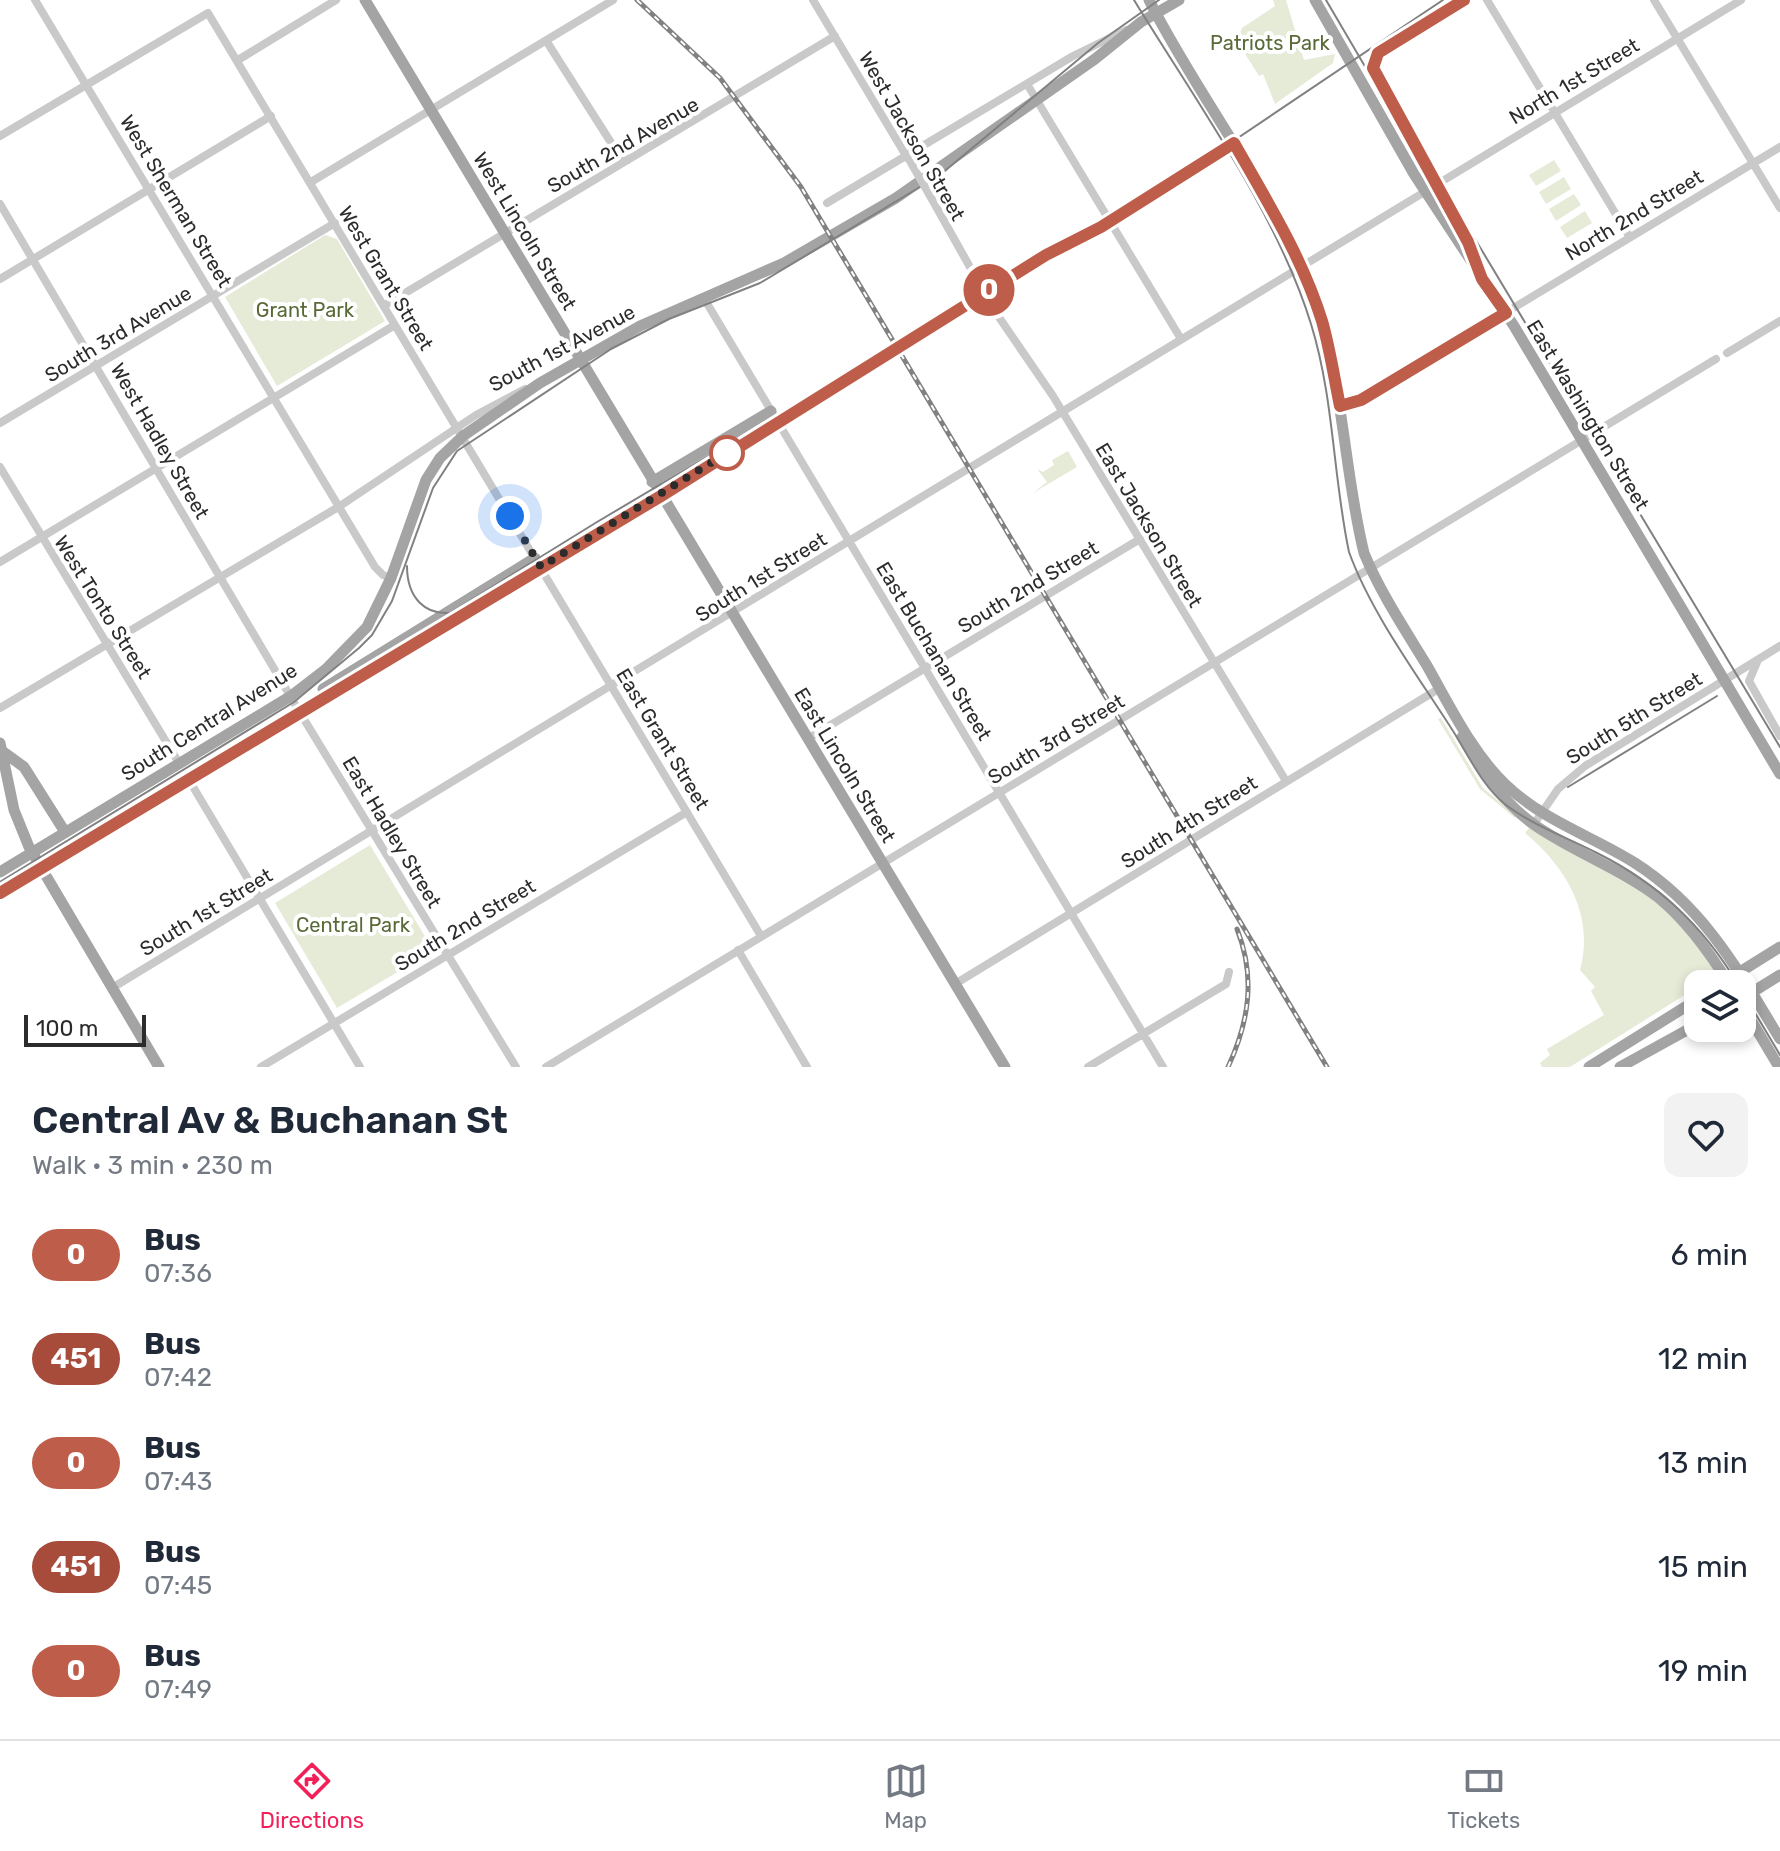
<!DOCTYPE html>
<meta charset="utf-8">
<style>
body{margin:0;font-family:Rubik,sans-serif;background:#f2f2f3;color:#1f2937;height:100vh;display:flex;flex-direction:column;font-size:30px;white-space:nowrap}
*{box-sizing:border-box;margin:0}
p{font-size:26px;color:#747a83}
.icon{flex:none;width:44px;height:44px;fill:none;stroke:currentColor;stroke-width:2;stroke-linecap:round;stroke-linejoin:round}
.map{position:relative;height:1067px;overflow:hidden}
.sheet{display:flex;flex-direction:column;background:#fff;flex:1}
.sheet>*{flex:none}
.badge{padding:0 16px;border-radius:26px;font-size:28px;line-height:52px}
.fabs{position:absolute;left:1684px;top:970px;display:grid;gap:16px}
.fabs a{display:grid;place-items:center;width:72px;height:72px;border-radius:16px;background:#fff;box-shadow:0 4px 12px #0003;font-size:40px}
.scale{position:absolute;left:24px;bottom:20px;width:122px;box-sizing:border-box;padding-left:8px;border:4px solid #2c2c2c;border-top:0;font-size:22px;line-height:28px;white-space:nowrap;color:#2c2c2c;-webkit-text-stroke:6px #fff;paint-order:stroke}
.you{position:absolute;width:40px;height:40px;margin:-20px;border:6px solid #fff;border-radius:50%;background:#1a73e8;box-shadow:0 0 0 12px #1a73e833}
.map>.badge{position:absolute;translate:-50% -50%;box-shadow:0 0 0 4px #fff}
.round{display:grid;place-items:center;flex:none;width:84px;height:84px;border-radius:16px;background:#f2f2f3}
.head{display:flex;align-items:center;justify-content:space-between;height:136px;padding:0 32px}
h1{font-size:38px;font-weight:600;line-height:60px}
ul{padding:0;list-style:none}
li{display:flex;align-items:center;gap:24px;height:104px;padding:0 32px}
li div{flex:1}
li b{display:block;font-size:30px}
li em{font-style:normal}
li .badge{min-width:88px;font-weight:700;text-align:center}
.dock{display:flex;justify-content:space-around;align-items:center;height:112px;border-top:2px solid #e0e1e3;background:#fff;font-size:22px;color:#747a83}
.dock a{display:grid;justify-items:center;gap:4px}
.dock .active{color:#f21f58}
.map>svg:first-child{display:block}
.green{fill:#e6ebd8}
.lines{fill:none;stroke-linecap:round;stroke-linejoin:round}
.major-tunnel{stroke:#d5d5d5;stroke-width:11;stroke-dasharray:11 5.5;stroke-linecap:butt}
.minor{stroke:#c9c9c9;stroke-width:8}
.major{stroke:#a4a4a4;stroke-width:11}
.tram{stroke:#818181;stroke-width:2}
.rail-casing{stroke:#818181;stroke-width:5}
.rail{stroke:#fff;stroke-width:2;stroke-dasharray:6;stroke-linecap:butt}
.minor-bridge{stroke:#c9c9c9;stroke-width:8}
.line-casing{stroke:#fff;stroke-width:18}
.line{stroke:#be5d49;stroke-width:12}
.walk{stroke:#2c2c2c;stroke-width:8;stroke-dasharray:0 14.4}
.stop-dot{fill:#fff;stroke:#be5d49;stroke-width:4}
.labels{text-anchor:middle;stroke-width:8;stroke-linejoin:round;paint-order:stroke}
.park-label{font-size:20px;fill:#596a37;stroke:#fff}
.street-label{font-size:20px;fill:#2c2c2c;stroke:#fff}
</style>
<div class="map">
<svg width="1780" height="1067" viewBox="0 0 1780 1067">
<rect width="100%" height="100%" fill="#fff"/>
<!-- green -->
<path class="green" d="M1273 0H1286L1304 60 1335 54 1333 63 1275 104 1263 74 1259 76 1237 41 1242 28 1275 6Z
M1554 160 1561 171 1536 186 1529 175Z
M1564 177 1571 189 1546 204 1539 192Z
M1574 194 1581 205 1556 221 1549 209Z
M1585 211 1592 223 1567 238 1560 227Z
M325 235 337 239 385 321 277 386 225 297Z
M1068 451 1077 467 1033 493 1047 482 1037 469 1043 472 1054 465 1052 460Z
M1441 718 1483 788 1516 815 1515 818 1480 789 1438 719Z
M1529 828C1581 855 1703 913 1715 976L1570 1067H1542L1540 1063 1550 1055 1547 1049 1604 1015 1591 991 1595 987 1580 970C1595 915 1566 867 1525 833Z
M370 845 429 943 416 961 337 1008 275 903Z"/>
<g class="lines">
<!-- major-tunnel -->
<path class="major-tunnel" d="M866 367 988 291"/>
<!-- minor -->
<path class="minor" d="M35 0 375 567 383 575 391 578
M813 0 908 159
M1487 0 1629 236
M1654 0 1780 208
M547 42 617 152 628 160
M238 60 336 0
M1027 84 1181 339
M0 136 208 13 761 936
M311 182 613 0
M929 194 994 310 1053 396 1286 781
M827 203 1073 56 1126 30
M0 204 299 711 516 1067
M0 279 271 116
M705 300 1163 1067
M385 305 835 36
M1727 353 1780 321
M1340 406 1361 400 1780 147
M0 423 335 223
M0 467 179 763
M0 562 395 325
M1758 660 1749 681 1780 736
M0 708 340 506 476 415 525 389
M809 738 1140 539
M189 780 360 1067
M1534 824 1558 789 1585 766 1780 646
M738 950 807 1067
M955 984 1440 688
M112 988 1741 0
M261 1067 687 812
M546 1067 1716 359
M1088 1067 1226 984 1229 972"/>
<!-- major -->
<path class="major" d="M365 0 1005 1067
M1149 0C1200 101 1274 190 1313 297 1344 380 1343 468 1364 553 1380 592 1404 628 1426 664 1449 704 1472 753 1506 785 1544 821 1592 836 1635 863 1704 907 1739 971 1780 1039
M1315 0 1414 174 1514 326 1780 774
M1464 0 1378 53 1373 68 1473 256
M988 291 1046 255 1101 227 1234 143
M652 482 771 411
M323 689 535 558
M1462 737C1482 771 1503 803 1536 826 1576 853 1621 869 1659 898 1688 922 1710 953 1729 984
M0 743 14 810 29 847 159 1067
M2 751 24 767 65 832
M0 872 291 696 326 669 367 627 391 578 426 480 440 458 463 436 540 383 640 326 784 263 896 198 1095 59 1141 22 1179 0
M0 892 468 612 866 367
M1735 975 1780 947
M1746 996 1780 975
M1742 1005 1779 1067
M1589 1067 1698 999
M1620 1067 1698 1024"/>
<!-- tram -->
<path class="tram" d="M1134 0C1195 100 1277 213 1311 324 1334 398 1333 477 1349 552 1371 613 1418 676 1453 731 1469 756 1482 786 1506 805 1534 826 1566 837 1597 853 1659 884 1702 925 1738 984
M1326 0 1424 167 1466 224 1780 747
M986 287 1051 245 1099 224 1211 156 1443 0
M407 566C407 596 424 618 456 612
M321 693 597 522 864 364
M1568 787 1717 696
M0 882 294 702 359 648 372 635 392 601 433 488 457 451 611 349 669 319 760 283 940 175 1098 43 1159 0
M1742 991 1780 1055"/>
<defs>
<path id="rail" d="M637 0 720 78 801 187 1327 1067
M1228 1067C1249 1022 1256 977 1237 929"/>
</defs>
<!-- rail casing -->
<use href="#rail" class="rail-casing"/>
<!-- rail -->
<use href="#rail" class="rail"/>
<!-- minor-bridge -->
<path class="minor-bridge" d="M911 163 929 194"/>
</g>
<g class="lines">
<defs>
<path id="line" d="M0 893 661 496 1046 255 1101 227 1234 143C1267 201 1302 257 1322 321 1330 349 1334 377 1340 406L1361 400 1494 320 1506 313 1482 279 1468 242 1373 68 1378 53 1464 0"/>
</defs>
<!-- line casing -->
<use href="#line" class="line-casing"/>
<!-- line -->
<use href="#line" class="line"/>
<!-- walk -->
<path class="walk" d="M510 516 541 567 730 451 727 453"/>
</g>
<!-- markers -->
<circle class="stop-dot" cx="727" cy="453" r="16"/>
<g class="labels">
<!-- park labels -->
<g class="park-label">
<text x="1270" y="50">Patriots Park</text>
<text x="305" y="317">Grant Park</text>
<text x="353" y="932">Central Park</text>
</g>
<!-- street labels -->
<g class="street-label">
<text transform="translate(1574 81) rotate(-31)" y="7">North 1st Street</text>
<text transform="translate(912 136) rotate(60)" y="7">West Jackson Street</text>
<text transform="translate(623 145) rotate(-30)" y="7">South 2nd Avenue</text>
<text transform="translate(176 201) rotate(59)" y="7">West Sherman Street</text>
<text transform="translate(1634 215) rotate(-31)" y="7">North 2nd Street</text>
<text transform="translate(525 231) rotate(59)" y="7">West Lincoln Street</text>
<text transform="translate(386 278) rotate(59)" y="7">West Grant Street</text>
<text transform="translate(118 334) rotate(-31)" y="7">South 3rd Avenue</text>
<text transform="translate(562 348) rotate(-28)" y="7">South 1st Avenue</text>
<text transform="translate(1588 415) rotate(59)" y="7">East Washington Street</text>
<text transform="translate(160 441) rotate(60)" y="7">West Hadley Street</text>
<text transform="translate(1149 525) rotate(59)" y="7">East Jackson Street</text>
<text transform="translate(761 577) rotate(-32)" y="7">South 1st Street</text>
<text transform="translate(1028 587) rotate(-31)" y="7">South 2nd Street</text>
<text transform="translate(103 607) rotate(58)" y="7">West Tonto Street</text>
<text transform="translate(934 651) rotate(59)" y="7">East Buchanan Street</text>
<text transform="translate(1634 718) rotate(-32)" y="7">South 5th Street</text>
<text transform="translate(209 722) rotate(-32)" y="7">South Central Avenue</text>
<text transform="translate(663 739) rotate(59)" y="7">East Grant Street</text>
<text transform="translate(1056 739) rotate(-31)" y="7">South 3rd Street</text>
<text transform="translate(845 765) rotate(59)" y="7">East Lincoln Street</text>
<text transform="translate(1189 822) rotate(-32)" y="7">South 4th Street</text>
<text transform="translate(392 832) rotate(59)" y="7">East Hadley Street</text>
<text transform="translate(206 912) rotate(-31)" y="7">South 1st Street</text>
<text transform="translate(465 925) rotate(-31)" y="7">South 2nd Street</text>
</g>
</g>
</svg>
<div class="fabs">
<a><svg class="icon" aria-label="layers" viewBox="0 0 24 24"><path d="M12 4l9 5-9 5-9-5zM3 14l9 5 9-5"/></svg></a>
</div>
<div class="scale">100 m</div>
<div class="you" style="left:510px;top:516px"></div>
<b class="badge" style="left:989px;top:290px;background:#be5d49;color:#fff">0</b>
</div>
<section class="sheet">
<div class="head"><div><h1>Central Av &amp; Buchanan St</h1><p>Walk · 3 min · 230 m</p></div><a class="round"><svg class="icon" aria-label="heart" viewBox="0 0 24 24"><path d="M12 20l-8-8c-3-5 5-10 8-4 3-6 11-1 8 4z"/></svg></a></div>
<ul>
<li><span class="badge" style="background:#be5d49;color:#fff">0</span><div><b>Bus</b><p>07:36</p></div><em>6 min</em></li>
<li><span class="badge" style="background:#a74b3a;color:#fff">451</span><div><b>Bus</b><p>07:42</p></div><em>12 min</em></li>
<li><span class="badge" style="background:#be5d49;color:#fff">0</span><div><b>Bus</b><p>07:43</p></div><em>13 min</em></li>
<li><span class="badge" style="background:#a74b3a;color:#fff">451</span><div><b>Bus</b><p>07:45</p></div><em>15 min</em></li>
<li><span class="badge" style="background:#be5d49;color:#fff">0</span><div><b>Bus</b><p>07:49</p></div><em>19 min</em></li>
</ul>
</section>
<nav class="dock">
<a class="active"><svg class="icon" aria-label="directions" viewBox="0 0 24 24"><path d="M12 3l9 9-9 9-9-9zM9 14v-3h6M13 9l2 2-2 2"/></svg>Directions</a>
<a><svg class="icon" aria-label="map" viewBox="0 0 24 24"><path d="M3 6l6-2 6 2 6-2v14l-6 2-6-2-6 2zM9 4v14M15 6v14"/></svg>Map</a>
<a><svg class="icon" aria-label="tickets" viewBox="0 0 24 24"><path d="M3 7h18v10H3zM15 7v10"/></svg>Tickets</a>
</nav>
